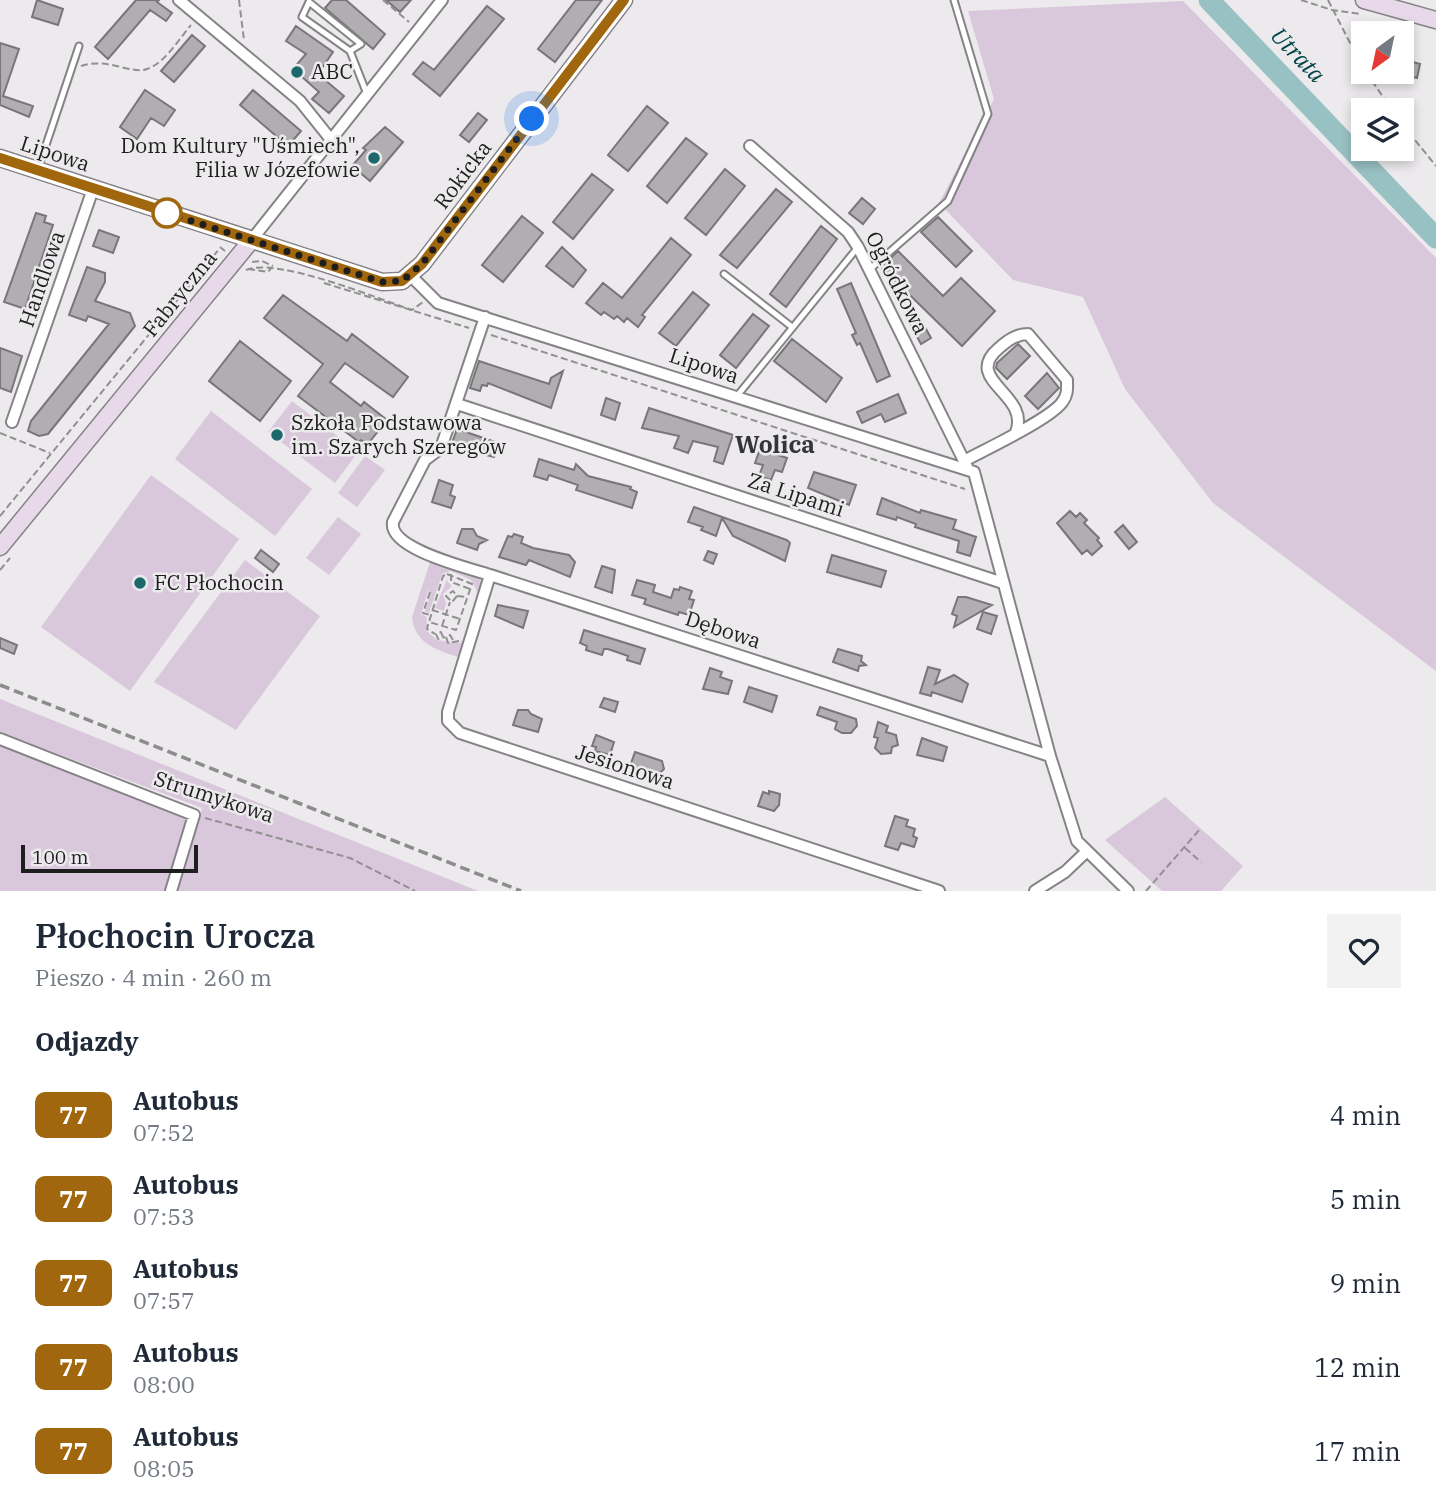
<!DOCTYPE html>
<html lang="pl">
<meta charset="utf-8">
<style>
body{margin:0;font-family:"IBM Plex Serif",serif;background:#f2f2f3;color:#1f2937;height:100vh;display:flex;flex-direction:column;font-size:26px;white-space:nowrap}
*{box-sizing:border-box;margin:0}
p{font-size:23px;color:#747a83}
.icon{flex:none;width:38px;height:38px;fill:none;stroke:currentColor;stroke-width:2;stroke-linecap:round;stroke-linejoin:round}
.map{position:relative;height:891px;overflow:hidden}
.sheet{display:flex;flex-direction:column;background:#fff;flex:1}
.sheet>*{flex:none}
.badge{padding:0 14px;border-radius:10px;font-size:24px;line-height:46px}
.needle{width:46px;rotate:213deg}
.fabs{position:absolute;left:1351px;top:21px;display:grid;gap:14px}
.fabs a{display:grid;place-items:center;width:63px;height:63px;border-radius:0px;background:#fff;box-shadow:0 4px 10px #0003;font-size:35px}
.scale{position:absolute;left:21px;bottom:18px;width:177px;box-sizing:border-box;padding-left:7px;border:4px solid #1e1e1e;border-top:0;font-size:19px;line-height:24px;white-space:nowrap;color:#1e1e1e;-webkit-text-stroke:5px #eceaec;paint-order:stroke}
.you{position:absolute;width:35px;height:35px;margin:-18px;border:5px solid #fff;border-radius:50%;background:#1a73e8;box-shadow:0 0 0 10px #1a73e833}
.map>.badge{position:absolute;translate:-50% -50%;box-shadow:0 0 0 4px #fff}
h2{padding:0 35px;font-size:26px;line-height:63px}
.round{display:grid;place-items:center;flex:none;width:74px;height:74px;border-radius:0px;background:#f2f2f3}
.head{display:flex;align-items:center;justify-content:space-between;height:119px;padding:0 35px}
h1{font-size:33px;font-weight:600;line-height:52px}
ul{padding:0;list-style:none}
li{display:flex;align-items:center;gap:21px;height:84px;padding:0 35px}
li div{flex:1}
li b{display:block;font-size:26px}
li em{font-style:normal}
li .badge{min-width:77px;font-weight:700;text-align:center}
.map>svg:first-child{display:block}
.green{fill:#d9c7db}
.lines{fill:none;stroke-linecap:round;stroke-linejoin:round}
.river{stroke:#98c1c3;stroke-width:21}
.building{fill:#b1aeb1;stroke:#787678;stroke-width:2}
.service-casing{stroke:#858386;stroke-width:9}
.minor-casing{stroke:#858386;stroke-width:14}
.secondary-casing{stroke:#858386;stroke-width:19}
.path{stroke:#919091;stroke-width:2;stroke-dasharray:7 3.5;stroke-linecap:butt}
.service{stroke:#fff;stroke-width:5}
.minor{stroke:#fff;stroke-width:10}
.secondary{stroke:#e8d9ea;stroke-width:16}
.rail{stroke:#8d8c8d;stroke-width:3.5;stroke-dasharray:10 5;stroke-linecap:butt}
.line-casing{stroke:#fff;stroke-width:16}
.line{stroke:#a0670e;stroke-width:10}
.walk{stroke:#1e1e1e;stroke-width:7;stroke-dasharray:0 12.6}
.poi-dot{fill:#1c696d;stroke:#eceaec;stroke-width:2.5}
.stop-dot{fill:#fff;stroke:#a0670e;stroke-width:3.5}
.labels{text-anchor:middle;stroke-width:5;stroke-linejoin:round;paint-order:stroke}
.poi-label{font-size:21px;fill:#1e1e1e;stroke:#eceaec;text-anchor:start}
.street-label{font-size:21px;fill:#1e1e1e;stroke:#eceaec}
.water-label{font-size:23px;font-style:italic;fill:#014346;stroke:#eceaec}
.quarter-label{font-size:24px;font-weight:bold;fill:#353436;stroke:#eceaec}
</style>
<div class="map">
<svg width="1436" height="891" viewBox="0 0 1436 891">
<rect width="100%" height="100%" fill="#eceaec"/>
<!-- green -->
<path class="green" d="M1183 1 1436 258V671L1213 503 1125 389 1083 297 1013 280 939 203 994 99 968 11Z
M292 401 358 452 335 483 268 432Z
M211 411 312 489 275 536 175 459Z
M365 456 385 470 357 507 338 493Z
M151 475 239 539 130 691 41 627Z
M338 517 361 534 329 575 306 558Z
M431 559 478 577 482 583 469 634 466 632 478 593 471 580 451 571 442 574 429 613 425 612 431 592 428 591 421 614 427 617 426 630 437 640 460 643 466 636 461 658C438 650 415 645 412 617Z
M245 560 320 616 236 730 154 682Z
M448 577 447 581 452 586 443 594 446 603 444 611 435 608Z
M0 699 478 891H177L202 808 0 732Z
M0 743 185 817 189 825 167 891H0Z
M1165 797 1243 866 1221 891H1162L1105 840Z"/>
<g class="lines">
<!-- river -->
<path class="river" d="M1209 0 1436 238"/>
</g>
<!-- building -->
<path class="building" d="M37 0 63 9 58 25 32 17Z
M136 0H159L157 2 172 13 166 21 150 10 108 59 95 47Z
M332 0H346L385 34 373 49 325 8Z
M386 0H411L400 12Z
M576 0H602L555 62 538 49Z
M487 6 504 19 440 96 413 74 423 62 434 70Z
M296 26 333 52 318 74 344 96 329 113 312 99 319 92 293 69 306 54 286 41Z
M192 35 205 46 174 82 161 71Z
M0 43 19 49 3 96 33 106 29 117 0 105Z
M1402 59 1420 64 1417 78 1402 74Z
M145 90 175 110 164 126 151 118 137 139 120 127Z
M253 90 301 131 288 146 240 105Z
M647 106 668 123 628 171 608 155Z
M478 113 487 120 469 142 460 135Z
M385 127 403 142 370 181 352 166 366 150 363 148Z
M686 138 707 154 667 203 647 186Z
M725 169 745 186 706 235 685 218Z
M592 174 613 190 573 239 553 222Z
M776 189 792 202 737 268 720 255Z
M862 198 875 209 863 224 849 213Z
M36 213 46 216 44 222 53 225 25 309 4 302Z
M522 216 543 233 503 282 482 265Z
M938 217 972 251 956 267 921 232Z
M821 226 837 239 786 307 770 294Z
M99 230 119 237 113 253 93 246Z
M671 238 691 255 642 315 645 317 638 327 627 318 624 322 617 316 614 319 604 312 601 315 586 303 603 283 622 298Z
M562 247 586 270 573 287 546 266Z
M898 251 943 296 961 278 995 311 962 346 881 267Z
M87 267 105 273V282L95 301 130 313 135 326 48 434 39 436 28 431 31 421 109 324 88 316 86 321 69 315Z
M851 283 890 376 877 382 860 343 857 345 852 335 856 333 837 289Z
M693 292 709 305 676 346 659 333Z
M283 295 347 341 352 334 408 377 393 397 345 363 330 382 361 406 364 402 387 420 367 445 361 440 359 442 298 396 323 364 264 318Z
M917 313 931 338 921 344 907 318Z
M753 314 769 326 736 368 720 355Z
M792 339 842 378 826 402 774 361Z
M240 341 291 381 260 421 209 381Z
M1018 344 1030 356 1007 379 996 368 997 363Z
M0 348 22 356 11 392 0 388Z
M479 361 549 384 551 378 563 371 551 408 488 383 487 386 482 385 480 391 470 388Z
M1047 373 1059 388 1038 409 1025 396Z
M898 394 906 413 885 422 881 414 862 423 857 412Z
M606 398 620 403 615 420 601 415Z
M649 408 733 435 723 464 714 461 718 447 693 441 688 453 674 448 679 436 642 428Z
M457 429 498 443 494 457 451 446Z
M760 449 787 458 782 472 775 470 771 480 759 476 763 465 755 463Z
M539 459 574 470 576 464 588 476 631 487 630 489 637 492 632 508 576 490 578 485 549 475 547 480 534 476Z
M814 472 856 485 849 505 808 488Z
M439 480 453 485 450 495 455 497 451 508 432 502Z
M882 498 920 513 921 510 956 520 953 529 976 537 970 556 957 552 959 541 915 527 916 524 897 517 896 520 877 514Z
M694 507 787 540 790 543 785 561 733 536 722 518 716 536 701 530 703 527 688 522Z
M1070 511 1076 517 1080 513 1087 520 1084 523 1099 538 1097 540 1102 546 1092 555 1087 550 1082 554 1057 523Z
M1123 525 1137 542 1129 549 1115 532Z
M462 529H473L477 536 487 540 479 544 477 550 457 543Z
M514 534 523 537 521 543 533 548 569 555 575 562 570 577 529 560 526 565 499 557 508 536 512 537Z
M261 550 279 564 273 572 255 558Z
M708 551 717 554 713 564 704 560Z
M832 555 886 571 881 587 827 572Z
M602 566 615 570 612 593 595 587Z
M637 580 655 585 653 592 671 598 674 589 679 590 680 587 692 591 689 599 694 600 689 615 679 612 678 615 644 604 646 599 632 595Z
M958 597H966L992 605 954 627 957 616 952 614Z
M498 605 528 611 523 628 495 616Z
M983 612 997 616 991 634 977 629Z
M584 630 645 649 640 664 627 660 628 656 608 649H604L602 655 586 650 587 646 580 643Z
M0 638 17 645 14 654 0 648Z
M838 649 862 656 861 661 866 665 859 666 858 671 833 662Z
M928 667 940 670 935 684 954 675 968 684 962 702 932 692 931 696 920 693Z
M710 668 722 672 720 677 732 681 728 694 703 689Z
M749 687 777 696 772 712 744 702Z
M604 698 618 702 615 712 600 707Z
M820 707 856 719 857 726 851 733H842L835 729 837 722 817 715Z
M518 710H528L531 714 542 719 538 732 513 725Z
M878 722 888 726 886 732 896 735 898 745 892 747 891 753 881 754 875 748 878 738 874 737Z
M596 735 614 742 610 755 595 751 596 747 592 746Z
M922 738 947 747 943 761 917 755Z
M635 752 662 761 664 769 657 776 630 766Z
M769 791 780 794 779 805 774 811 758 806 763 792 769 794Z
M895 816 908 820 906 826 915 829 913 836 917 838 914 847 901 843 898 850 885 846Z"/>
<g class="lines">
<defs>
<path id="service" d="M350 51 361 44 309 2 302 17 350 51 367 94
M38 169 79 46
M870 269 948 201 988 114 954 0
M724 274 792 327
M737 396 858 247"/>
<path id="minor" d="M179 0 300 101 332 141
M750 146 848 232 858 247 968 469
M250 242 442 0
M411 276 438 303 974 472 1050 756 1077 841 1128 891
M485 317 441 448 425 460 393 522C388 549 469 568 490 575L1050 756
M457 404 1003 583
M12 422 93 189
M964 461C984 450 1053 418 1063 401 1068 394 1067 388 1067 380L1028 334C1016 334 1007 341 999 348 961 380 1031 394 1016 432
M490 575 448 712V721L460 733 939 891
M0 739 194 815 171 891
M1035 891 1065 872 1086 852"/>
<path id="secondary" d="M1364 0 1436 20
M0 158 382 282 402 281 422 264 624 0
M0 547 250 242"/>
</defs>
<!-- service casing -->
<use href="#service" class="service-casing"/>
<!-- minor casing -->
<use href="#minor" class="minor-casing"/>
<!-- secondary casing -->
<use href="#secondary" class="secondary-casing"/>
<!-- path -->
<path class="path" d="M239 0 244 40
M383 0 409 22
M1301 0 1332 10 1360 14
M1328 0 1363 68
M81 66C107 57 132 75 147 69 165 63 179 39 191 25
M1366 72 1392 110
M1402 124 1436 166
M220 247 225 251
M252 262 262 261 273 266
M248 269 268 272 272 267
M246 270C277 257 376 298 412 310L423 302
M324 283 469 328
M491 335 965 489
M0 433 50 453
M0 516 220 248
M0 570 10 558
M447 574 472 584 456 630 429 622 443 576Z
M451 574V582L470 589
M430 592 423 613 430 615
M457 596 452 602 446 596 453 591 457 596 467 597
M432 610 460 619
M428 624 427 629 435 634
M442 626 450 602
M443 637 441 632 436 634 438 639 445 637
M453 640 450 635 446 637 448 643 459 641
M205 818 350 858 415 891
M1185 848 1201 862
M1146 891 1201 828"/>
<!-- service -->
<use href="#service" class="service"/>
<!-- minor -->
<use href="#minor" class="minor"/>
<!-- secondary -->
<use href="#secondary" class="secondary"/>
<!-- rail -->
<path class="rail" d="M0 685 521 891"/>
</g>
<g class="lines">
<defs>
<path id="line" d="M0 158 382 282 402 281 422 264 624 0"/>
</defs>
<!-- line casing -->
<use href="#line" class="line-casing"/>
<!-- line -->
<use href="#line" class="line"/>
<!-- walk -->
<path class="walk" d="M167 213 382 282 402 281 422 264 532 119"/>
</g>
<!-- markers -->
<g class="poi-dot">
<circle cx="297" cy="72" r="7"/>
<circle cx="374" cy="158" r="7"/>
<circle cx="277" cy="435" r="7"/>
<circle cx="140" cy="583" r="7"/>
</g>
<circle class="stop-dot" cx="167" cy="213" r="14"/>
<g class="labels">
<!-- poi labels -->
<g class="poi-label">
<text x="311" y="79">ABC</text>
<text x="360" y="153" text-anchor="end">Dom Kultury "Uśmiech",<tspan x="360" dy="24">Filia w Józefowie</tspan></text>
<text x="291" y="430">Szkoła Podstawowa<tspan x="291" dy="24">im. Szarych Szeregów</tspan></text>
<text x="154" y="590">FC Płochocin</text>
</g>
<!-- street labels -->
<g class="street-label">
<text transform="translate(55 154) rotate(18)" y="7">Lipowa</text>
<text transform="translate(463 175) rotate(-53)" y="7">Rokicka</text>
<text transform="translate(42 279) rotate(-71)" y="7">Handlowa</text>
<text transform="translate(897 283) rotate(63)" y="7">Ogródkowa</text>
<text transform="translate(180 294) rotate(-51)" y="7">Fabryczna</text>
<text transform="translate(704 366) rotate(18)" y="7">Lipowa</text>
<text transform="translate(796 495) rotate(18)" y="7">Za Lipami</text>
<text transform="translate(723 630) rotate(18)" y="7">Dębowa</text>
<text transform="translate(625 767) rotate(18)" y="7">Jesionowa</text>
<text transform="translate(214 797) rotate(18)" y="7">Strumykowa</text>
</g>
<!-- water labels -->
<g class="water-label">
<text transform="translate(1298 55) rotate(46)" y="8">Utrata</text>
</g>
<!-- quarter labels -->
<g class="quarter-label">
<text x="775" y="453">Wolica</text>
</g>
</g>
</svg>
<div class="fabs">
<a><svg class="needle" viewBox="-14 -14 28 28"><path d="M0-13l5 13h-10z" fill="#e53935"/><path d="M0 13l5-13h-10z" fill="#747a83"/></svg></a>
<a><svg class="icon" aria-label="layers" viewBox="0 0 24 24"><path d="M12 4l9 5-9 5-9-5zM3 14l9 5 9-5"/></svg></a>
</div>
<div class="scale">100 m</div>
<div class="you" style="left:532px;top:119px"></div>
</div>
<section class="sheet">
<div class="head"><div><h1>Płochocin Urocza</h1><p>Pieszo · 4 min · 260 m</p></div><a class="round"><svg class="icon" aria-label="heart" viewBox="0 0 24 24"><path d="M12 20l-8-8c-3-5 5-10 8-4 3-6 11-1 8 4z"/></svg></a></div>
<h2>Odjazdy</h2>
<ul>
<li><span class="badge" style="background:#a0670e;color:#fff">77</span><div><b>Autobus</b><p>07:52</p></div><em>4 min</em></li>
<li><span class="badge" style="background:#a0670e;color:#fff">77</span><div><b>Autobus</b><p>07:53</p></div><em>5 min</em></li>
<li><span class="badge" style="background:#a0670e;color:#fff">77</span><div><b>Autobus</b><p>07:57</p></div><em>9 min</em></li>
<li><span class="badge" style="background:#a0670e;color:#fff">77</span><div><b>Autobus</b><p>08:00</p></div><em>12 min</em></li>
<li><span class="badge" style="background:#a0670e;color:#fff">77</span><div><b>Autobus</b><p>08:05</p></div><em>17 min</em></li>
</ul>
</section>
